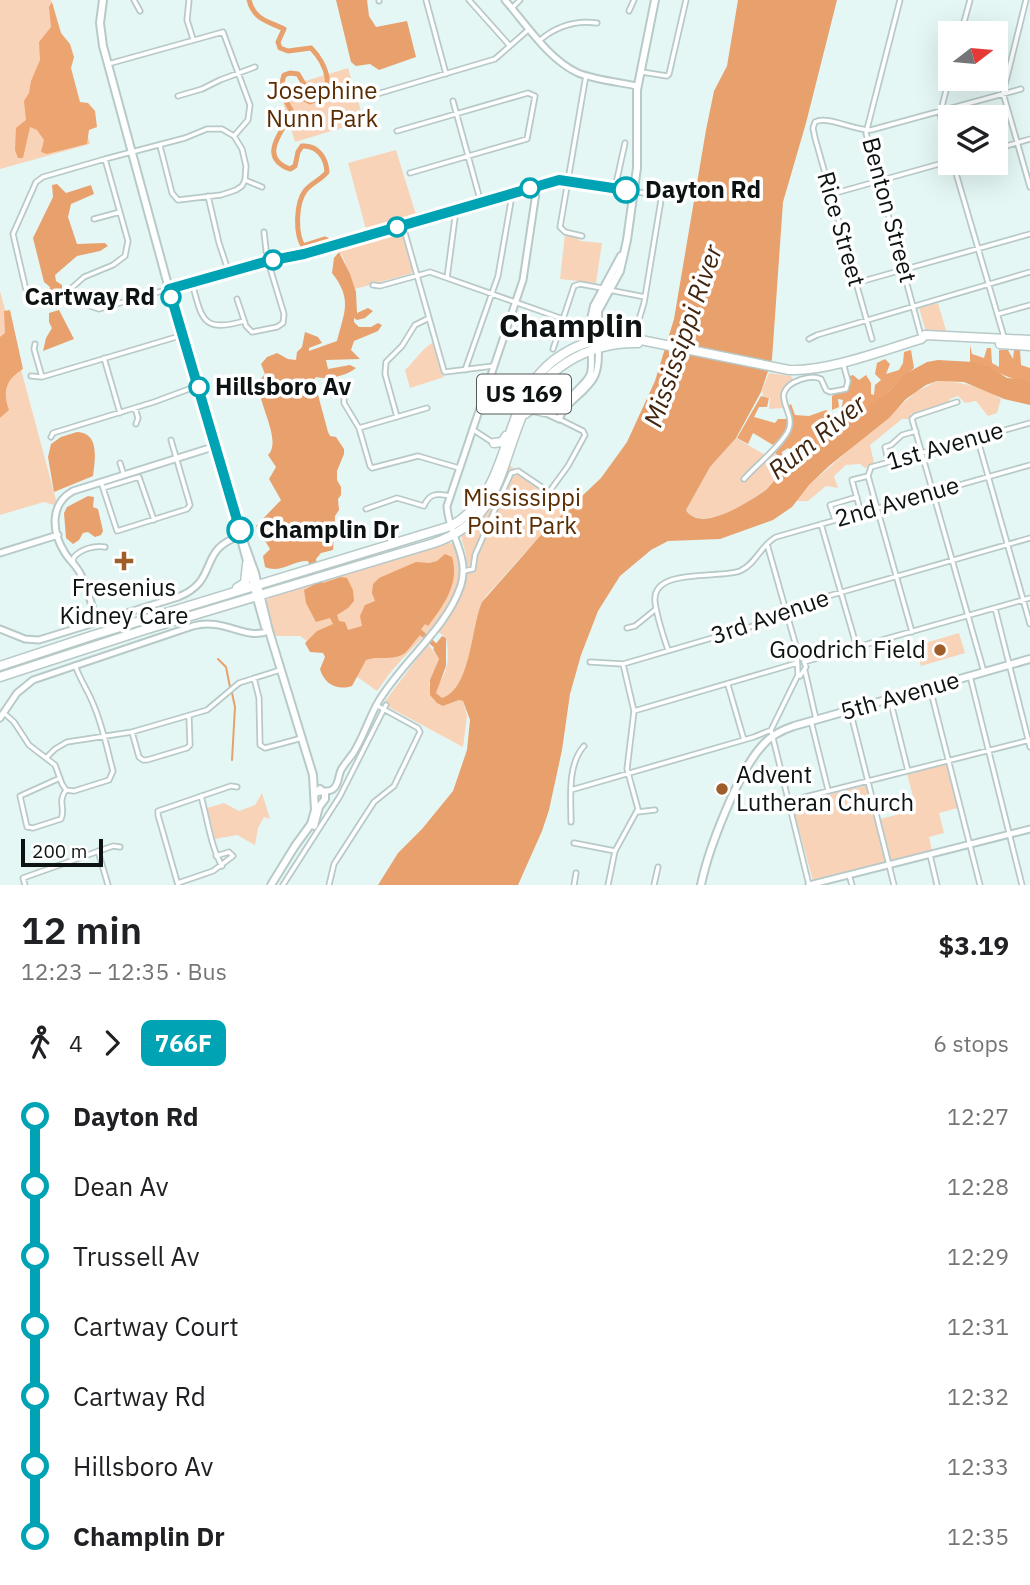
<!DOCTYPE html>
<meta charset="utf-8">
<style>
body{margin:0;font-family:"IBM Plex Sans",sans-serif;background:#f6f6f6;color:#202124;height:100vh;display:flex;flex-direction:column;font-size:26px;white-space:nowrap}
*{box-sizing:border-box;margin:0}
p{font-size:23px;color:#757577}
.icon{flex:none;width:38px;height:38px;fill:none;stroke:currentColor;stroke-width:2;stroke-linecap:round;stroke-linejoin:round}
.map{position:relative;height:885px;overflow:hidden}
.details{display:flex;flex-direction:column;background:#fff;flex:1}
.details>*{flex:none}
.badge{padding:0 14px;border-radius:10px;font-size:24px;line-height:46px}
.needle{width:46px;rotate:74deg}
.controls{position:absolute;left:938px;top:21px;display:grid;gap:14px}
.controls a{display:grid;place-items:center;width:70px;height:70px;border-radius:0px;background:#fff;box-shadow:0 7px 28px #0002;font-size:35px}
.scale{position:absolute;left:21px;bottom:18px;width:82px;box-sizing:border-box;padding-left:7px;border:4px solid #0c1312;border-top:0;font-size:19px;line-height:24px;white-space:nowrap;color:#0c1312;-webkit-text-stroke:5px #fff;paint-order:stroke}
.map>.badge{position:absolute;translate:-50% -50%;box-shadow:0 0 0 4px #fff}
.legs{display:flex;align-items:center;gap:10px;height:77px;padding:0 21px;font-size:23px}
.legs p{margin-inline-start:auto}
.headline{display:flex;align-items:center;justify-content:space-between;height:119px;padding:0 21px}
h1{font-size:38px;font-weight:600;line-height:52px}
ul{padding:0 21px;list-style:none}
li{display:flex;align-items:center;gap:24px;height:70px;font-size:26px}
li i{display:grid;place-items:center;width:10px;height:100%;margin:0 9px;background:currentColor}
li i::after{content:'';width:18px;height:18px;margin:-9px;border:5px solid;border-radius:50%;background:#fff}
li p{margin-inline-start:auto}
li:first-child i{background:linear-gradient(#0000 50%,currentColor 0)}
li:last-child i{background:linear-gradient(currentColor 50%,#0000 0)}
.map>svg:first-child{display:block}
.green{fill:#f9d3b8}
.forest{fill:#eca470}
.water{fill:#e8a06d}
.lines{fill:none;stroke-linecap:round;stroke-linejoin:round}
.stream{stroke:#e8a06d;stroke-width:2}
.river{stroke:#e8a06d;stroke-width:5}
.minor-casing{stroke:#b7c9c8;stroke-width:7}
.tertiary-casing{stroke:#b7c9c8;stroke-width:9}
.secondary-casing{stroke:#b7c9c8;stroke-width:10}
.trunk-casing{stroke:#b7c9c8;stroke-width:11}
.minor{stroke:#fff;stroke-width:3.5}
.tertiary{stroke:#fff;stroke-width:5}
.secondary{stroke:#fff;stroke-width:6}
.trunk{stroke:#fff;stroke-width:8}
.line-1-casing{stroke:#fff;stroke-width:16}
.line-1{stroke:#00a3b4;stroke-width:10}
.stop-1-dot{fill:#fff;stroke:#00a3b4;stroke-width:3.5}
.poi-dot{fill:#9e5d29;stroke:#fff;stroke-width:2.5}
.labels{text-anchor:middle;stroke-width:7;stroke-linejoin:round;paint-order:stroke}
.shield{fill:#fff;stroke:#555a59;stroke-width:2}
.shield-label{font-size:23px;font-weight:bold;fill:#0c1312}
.park-label{font-size:24px;fill:#5a2c02;stroke:#fff}
.stop-label{font-size:24px;font-weight:bold;fill:#0c1312;stroke:#fff;text-anchor:start}
.street-label{font-size:24px;fill:#0c1312;stroke:#fff}
.poi-label{font-size:24px;fill:#0c1312;stroke:#fff}
.water-label{font-size:26px;font-style:italic;fill:#42250f;stroke:#fff}
.district-label{font-size:32px;font-weight:bold;fill:#0c1312;stroke:#fff}
</style>
<div class="map">
<svg width="1030" height="885" viewBox="0 0 1030 885">
<rect width="100%" height="100%" fill="#e4f7f5"/>
<!-- green -->
<path class="green" d="M0 0H51L90 144 0 169Z
M348 68 364 121 295 142 279 89Z
M396 150 417 218 367 233 348 163Z
M401 230 413 273 355 289 342 255 335 249Z
M565 234 576 235 580 241 602 243 596 283 560 279Z
M0 291 56 500 54 505 44 502 0 515Z
M938 303 947 334 926 332 919 308Z
M434 342 444 377 410 388 405 370C415 361 423 347 434 342Z
M769 373 791 376 793 379 782 391 784 408 769 409 770 398 763 396 762 390Z
M937 381C961 382 980 385 1001 399L997 413 988 416 976 401 965 403 958 396 950 399 949 402 911 414 909 419H902L870 445 874 463 865 468 860 464 846 465 834 476 838 488 826 486 808 501H796L809 485 916 392Z
M736 438 767 456 774 451 789 469C778 476 774 484 764 491 745 505 717 523 692 517L686 510 710 467Z
M509 465 551 494 566 512C542 534 520 557 499 582 494 588 485 595 482 603 471 627 471 690 442 698L436 693C437 685 442 680 445 672 449 662 448 648 446 638L436 630C451 611 469 590 467 564 467 554 463 546 461 536L489 508 499 491Z
M446 542 454 544C478 592 424 634 397 665 389 673 384 682 377 691L300 636H275L266 602 269 597Z
M959 633 965 653 921 666 915 646Z
M428 644 439 659 429 685 443 706 459 700 463 701 467 716 463 747 383 704Z
M947 764 958 808 939 813 944 833 929 837 932 851 891 861 880 819 900 814 896 800 913 796 907 774Z
M867 785 886 860 885 863 813 881 792 804Z
M262 793 270 819 264 817 258 828 255 845 237 835 215 839 207 808 224 803 239 811 255 805Z"/>
<!-- forest -->
<path class="forest" d="M52 2 61 33 70 44 74 57 71 68 80 102 88 103 95 111 97 127 89 130 87 144 47 154 41 152 44 140 37 130 30 127 23 158H18L15 150 16 128 26 120 24 101 29 93 31 81 40 60 39 42 51 27 49 7Z
M10 310 23 369C6 379 2 392 9 410L0 418V337L5 333 4 311Z
M970 345 972 354 984 358 987 348H991L992 363 999 367V350H1008L1013 359 1014 350H1020L1021 365 1030 368V383C1008 380 991 367 970 362Z
M911 350 914 368C897 381 872 413 851 415L816 451 804 456 799 464 796 463 789 469 784 463 796 459 793 451 788 448 782 452 783 462 774 451C787 433 795 428 788 406L791 404 795 415 809 416 826 410 840 418 843 400 838 399 839 407 832 410V396L850 386V376L853 375 859 380 866 375 871 383V394L874 395 875 385 881 380 875 374 877 363 885 359 890 364 886 374 899 370 903 363 904 352Z
M761 396 769 398 767 407H759L754 417 775 423 778 419H788L787 432 773 445 753 433 748 444 737 438Z"/>
<!-- water -->
<path class="water" d="M336 0H367L369 16 376 27 407 21 416 57 379 70 370 64 356 66 351 62Z
M738 0H837L806 123 783 202 772 359 761 392 736 438 710 467 686 510C700 534 748 502 763 492 771 487 775 478 782 472H786L796 463 799 464 807 453 812 454 816 451 854 413 857 415 889 391 905 374 927 362 938 360 973 362 990 367 1007 378 1020 379 1030 383V405L1004 399 964 382 937 381 926 385 906 399 889 418 829 466 809 485 792 507 773 520 720 539 668 541 651 550 620 576 598 611 581 655 570 694 562 750 549 810 542 831 518 885H378L398 853 422 829 453 791 467 750 470 720 463 701 459 700 443 706 437 703 430 695V680L439 659 433 649 436 647 435 645 442 636 446 638V666L436 693 442 698C471 689 471 627 482 602L541 535 601 478 627 442 655 381 674 319 706 130 714 91 727 66Z
M57 184 66 193 91 185 94 194 71 204 68 217 77 244 105 243 108 246 100 251 77 256 55 275 56 281 62 285V290L52 297 49 293 50 287 44 282 33 238 53 197 52 185Z
M339 252 350 274 356 292 357 313 368 308 373 311 365 318 357 320 354 318V322L359 327H371L378 323 382 325 378 331 354 341 351 350 360 359 326 360 328 369 350 365 356 368C346 376 328 380 316 377L314 380 328 432 330 436 336 437 344 449V454L337 471V480L341 487V495L338 499 339 510 335 516 333 550 321 553 316 559 318 575 323 583 341 577 347 578 353 590 354 601 348 608 337 615 339 621 345 622 348 630 362 626 360 616 365 605 375 601 372 593 373 584 379 578 416 562 429 563 437 561 445 554 452 557C460 584 443 606 428 626L425 624 419 632 421 634C416 639 411 647 406 652 395 662 378 655 366 660L352 686C337 691 324 684 320 669L325 657 323 653 310 652 305 643 317 631 333 624 330 618 316 622 306 603 304 590 315 584 308 561C293 560 281 574 265 567L263 556 270 549 256 526 281 500 269 479 276 467 268 455C283 440 256 402 259 381L265 374 261 364 267 357 277 353 288 359 296 360 297 352 302 347 305 332 318 337 322 343 309 348V351L337 341C344 312 353 300 332 273L334 258Z
M59 310 74 339 43 351 46 338 52 328 49 322V313Z
M77 432C100 433 95 459 93 476L54 492 48 457 51 444 61 437Z
M88 496 94 497 93 507 98 509 103 531 101 535 95 537 88 532 83 533 79 540 73 544 66 538 64 513 67 507Z"/>
<g class="lines">
<!-- stream -->
<path class="stream" d="M218 659 226 667 230 687
M232 693 235 707 232 760"/>
<!-- river -->
<path class="river" d="M249 0C254 20 268 21 284 29L278 42 280 48 288 51 311 48C326 63 339 94 310 102L305 99V86L298 74 290 73 284 75 280 90 292 112C283 131 257 157 290 169L295 166 298 152 302 146C318 145 326 158 327 172 321 180 311 183 305 191 296 203 295 233 303 246L325 239 330 242
M416 628 439 649"/>
<defs>
<path id="minor" d="M134 0 140 11
M189 0 187 20 193 39
M426 0 446 74
M469 0 510 46
M900 0 866 133 921 336
M1026 0 1003 93 1030 187
M379 1V0
M512 8 520 0
M629 11 634 0
M961 33 970 0
M540 40C557 26 575 20 597 23
M108 64 223 32 250 105 248 120 234 136
M642 72 667 76 669 74 686 0
M950 75 940 114 950 152
M362 95 367 97 495 59 528 30
M178 96 202 89 220 80 255 67
M453 101 481 203
M397 131 528 93 535 96 527 139 410 173
M996 149 1030 139
M105 159 128 241 125 256 113 265 84 277 57 301 46 304 36 301 26 290 13 234 36 182 43 177 105 159 185 138 207 129H222L234 136 242 149 246 166 245 180 242 186 236 190 221 195 178 200 172 193 160 146
M953 163 1004 337
M245 180 262 187
M615 188 625 143
M634 191 658 196 661 200 644 303 637 326
M832 194 950 161
M208 196 219 243 229 273
M94 219 120 212
M403 226 444 371 445 372 493 366
M582 236 565 232 560 227 586 75
M447 278 456 210
M192 283C202 319 202 333 244 321
M856 283 1030 234
M373 285 380 286 430 272 563 319
M69 290 84 304 99 309 169 289
M609 290 645 297
M237 299 246 326 252 332 277 327 283 323 284 314 267 258 264 232
M998 314 1030 305
M809 339 817 335 1030 272
M872 339 815 138 813 128 815 122C827 115 855 131 871 130L1021 89
M35 344 34 349 42 377
M553 349 574 286 580 284 602 288
M104 358 120 413
M465 370 498 276 511 201 510 194
M31 376 42 377 183 335
M344 397V403L359 428 370 466 372 468 418 456 459 468
M957 402 915 416 912 419 984 672
M135 408 138 418 136 424
M397 417 385 374 386 362 402 346 415 325 429 318
M359 428 427 408
M472 429 492 442
M51 437 53 433 154 402 197 386
M977 437 1030 624
M888 461 885 447 891 445 902 435 916 431
M120 463 124 475
M868 476 871 467 1030 423
M868 476 912 632
M744 479C756 465 780 447 788 431 795 417 781 404 784 393 788 381 811 374 821 379L826 390 830 392 846 389 848 381 843 363
M101 482 117 531 187 509 190 505 171 440
M103 488 139 477 154 520
M366 509 397 498 424 506C429 493 438 493 450 496
M861 513 852 480 868 476
M835 520 830 505 857 497
M821 524 857 648
M767 544 798 653
M73 562 74 557C81 549 95 545 105 547
M464 571 473 569 475 555 511 473 518 471 549 492 568 466 585 435 583 431 559 419
M995 608 1030 747
M627 628 635 626 656 609
M668 650C663 635 657 618 655 602 651 567 720 579 740 571 756 564 761 545 776 537L1030 465
M797 652 798 675 771 730 809 885
M590 662 623 664 777 619 783 616 790 607 1030 538
M804 662 1030 598
M805 671 816 719
M800 676 806 667 804 662
M970 676 1022 885
M254 678 259 698 260 745 265 748 302 738
M728 685 744 740
M930 688 980 885
M890 699 908 771
M850 710 894 885
M634 711 797 663
M4 713 14 722 29 745 55 765 62 784 66 790 74 791 109 780 113 771C107 749 103 727 94 706 89 692 80 680 75 665
M811 721 828 790
M132 732 139 757 143 760H147L187 748 190 745 189 716
M47 757 55 749 67 742 132 732 207 710 239 683 280 670
M60 778 20 796 27 827 33 828 61 819C66 809 57 802 66 790
M571 790 754 737 771 730
M201 796C207 817 211 848 222 866
M789 801 1030 740
M637 812 655 810
M571 822C571 798 567 765 584 746
M574 843 615 851
M98 851 108 885
M930 855 937 885
M849 875 852 885
M178 883 213 871 233 856 229 852 216 856
M25 885 23 878 113 846 120 847
M178 885 158 815V811L231 786 237 787
M283 885 340 796 386 705
M329 885 334 864 374 802 394 786 420 732 418 728 376 705
M574 885 576 873
M608 885 615 851 638 809 627 769 634 711 623 664
M654 885 658 867"/>
<path id="tertiary" d="M505 0C526 24 548 59 578 73 596 80 618 82 637 86
M169 289 273 260 305 254 559 180 634 191
M568 405C590 384 601 380 598 346
M544 412 559 419C563 412 565 404 570 398 590 375 593 382 591 349
M0 553 58 535
M97 622C92 606 88 590 81 575 77 566 70 561 65 553 52 533 49 504 73 491L216 446
M0 629 25 639 39 640 178 597C221 580 196 549 241 536
M0 718 17 693 33 680 193 626C225 617 244 641 269 631
M322 791C327 791 329 792 333 789 339 785 338 776 341 770 345 763 350 758 354 752 363 737 369 719 377 704 400 663 447 629 461 585 470 556 448 534 447 506L523 280 537 186
M809 885 1030 829"/>
<path id="secondary" d="M103 0 100 23 103 46 169 289 216 446 258 602 265 627 269 631
M598 340V311L620 271 627 240 637 168V90L655 0
M591 341V319L594 306 621 256
M242 537 255 573 269 631 313 775 314 793
M314 826 319 807 325 799V794L320 789
M271 885 295 846 311 824 315 810 314 793 322 791
M701 885C708 850 738 772 762 746 770 736 782 730 794 726L1030 659"/>
<path id="trunk" d="M1000 344 1030 346
M525 414 532 409 544 412
M494 443 502 442 506 436
M237 588 245 583 247 564
M0 666 94 635 451 526C520 487 495 395 563 354 585 340 610 336 636 339L789 370C827 372 884 350 921 339L925 335 1030 340
M0 677 144 630 434 543C499 521 499 471 522 416 541 369 588 342 638 343"/>
</defs>
<!-- minor casing -->
<use href="#minor" class="minor-casing"/>
<!-- tertiary casing -->
<use href="#tertiary" class="tertiary-casing"/>
<!-- secondary casing -->
<use href="#secondary" class="secondary-casing"/>
<!-- trunk casing -->
<use href="#trunk" class="trunk-casing"/>
<!-- minor -->
<use href="#minor" class="minor"/>
<!-- tertiary -->
<use href="#tertiary" class="tertiary"/>
<!-- secondary -->
<use href="#secondary" class="secondary"/>
<!-- trunk -->
<use href="#trunk" class="trunk"/>
</g>
<g class="lines">
<defs>
<path id="line-1" d="M240 530 169 289 268 261 304 254 559 180 626 190"/>
</defs>
<!-- line-1 casing -->
<use href="#line-1" class="line-1-casing"/>
<!-- line-1 -->
<use href="#line-1" class="line-1"/>
</g>
<!-- markers -->
<g class="stop-1-dot">
<circle cx="530" cy="188" r="9"/>
<circle cx="626" cy="190" r="12"/>
<circle cx="397" cy="227" r="9"/>
<circle cx="273" cy="260" r="9"/>
<circle cx="171" cy="297" r="9"/>
<circle cx="199" cy="387" r="9"/>
<circle cx="240" cy="530" r="12"/>
</g>
<g class="poi-dot">
<path d="M120.5 550.5h7v7h7v7h-7v7h-7v-7h-7v-7h7z"/>
<circle cx="940" cy="650" r="7"/>
<circle cx="722" cy="789" r="7"/>
</g>
<g class="labels">
<!-- shield labels -->
<rect class="shield" x="477" y="374.5" width="94" height="39" rx="5"/>
<g class="shield-label">
<text x="524" y="402">US 169</text>
</g>
<!-- park labels -->
<g class="park-label">
<text x="322" y="99">Josephine<tspan x="322" dy="28">Nunn Park</tspan></text>
<text x="522" y="506">Mississippi<tspan x="522" dy="28">Point Park</tspan></text>
</g>
<!-- stop labels -->
<g class="stop-label">
<text x="645" y="198">Dayton Rd</text>
<text x="155" y="305" text-anchor="end">Cartway Rd</text>
<text x="215" y="395">Hillsboro Av</text>
<text x="259" y="538">Champlin Dr</text>
</g>
<!-- street labels -->
<g class="street-label">
<text transform="translate(889 210) rotate(75)" y="8">Benton Street</text>
<text transform="translate(841 229) rotate(74)" y="8">Rice Street</text>
<text transform="translate(945 446) rotate(-16)" y="8">1st Avenue</text>
<text transform="translate(897 502) rotate(-16)" y="8">2nd Avenue</text>
<text transform="translate(770 617) rotate(-19)" y="8">3rd Avenue</text>
<text transform="translate(900 696) rotate(-16)" y="8">5th Avenue</text>
</g>
<!-- poi labels -->
<g class="poi-label">
<text x="124" y="596">Fresenius<tspan x="124" dy="28">Kidney Care</tspan></text>
<text x="926" y="658" text-anchor="end">Goodrich Field</text>
<text x="736" y="783" text-anchor="start">Advent<tspan x="736" dy="28">Lutheran Church</tspan></text>
</g>
<!-- water labels -->
<g class="water-label">
<text transform="translate(683 336) rotate(-71)" y="9">Mississippi River</text>
<text transform="translate(817 437) rotate(-39)" y="9">Rum River</text>
</g>
<!-- district labels -->
<g class="district-label">
<text x="571" y="337">Champlin</text>
</g>
</g>
</svg>
<div class="controls">
<a><svg class="needle" viewBox="-14 -14 28 28"><path d="M0-13l5 13h-10z" fill="#e53935"/><path d="M0 13l5-13h-10z" fill="#757577"/></svg></a>
<a><svg class="icon" aria-label="layers" viewBox="0 0 24 24"><path d="M12 4l9 5-9 5-9-5zM3 14l9 5 9-5"/></svg></a>
</div>
<div class="scale">200 m</div>
</div>
<section class="details">
<div class="headline"><div><h1>12 min</h1><p>12:23 – 12:35 · Bus</p></div><b>$3.19</b></div>
<div class="legs"><svg class="icon" aria-label="walk" viewBox="0 0 24 24"><circle cx="13" cy="4" r="2"/><path d="M13 8l-2 6 4 7M11 14l-3 7M7 12l3-4h3l4 4"/></svg>4<svg class="icon" aria-label="forward" viewBox="0 0 24 24"><path d="M9 5l7 7-7 7"/></svg><b class="badge" style="background:#00a3b4;color:#fff">766F</b><p>6 stops</p></div>
<ul>
<li><i style="color:#00a3b4"></i><b>Dayton Rd</b><p>12:27</p></li>
<li><i style="color:#00a3b4"></i><span>Dean Av</span><p>12:28</p></li>
<li><i style="color:#00a3b4"></i><span>Trussell Av</span><p>12:29</p></li>
<li><i style="color:#00a3b4"></i><span>Cartway Court</span><p>12:31</p></li>
<li><i style="color:#00a3b4"></i><span>Cartway Rd</span><p>12:32</p></li>
<li><i style="color:#00a3b4"></i><span>Hillsboro Av</span><p>12:33</p></li>
<li><i style="color:#00a3b4"></i><b>Champlin Dr</b><p>12:35</p></li>
</ul>
</section>
